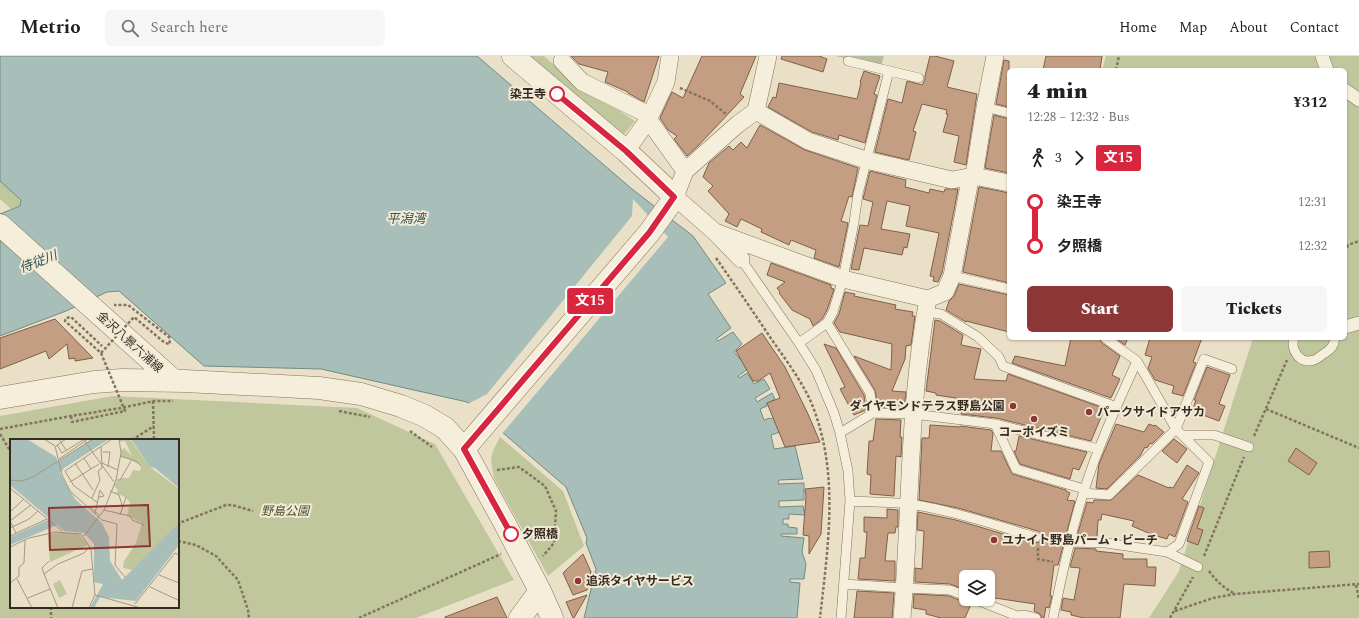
<!DOCTYPE html>
<meta charset="utf-8">
<style>
body{margin:0;font-family:Spectral,"Noto Sans JP",serif;background:#f6f6f6;color:#202124;height:100vh;display:flex;flex-direction:column;font-size:15px;white-space:nowrap}
*{box-sizing:border-box;margin:0}
p{font-size:13px;color:#757577}
.icon{flex:none;width:22px;height:22px;fill:none;stroke:currentColor;stroke-width:2;stroke-linecap:round;stroke-linejoin:round}
.map{position:relative;flex:1;overflow:hidden}
.sheet{position:absolute;left:1007px;top:12px;width:340px;height:272px;display:flex;flex-direction:column;background:#fff;border-radius:6px;box-shadow:0 1px 3px #0004}
.sheet>*{flex:none}
.badge{padding:0 8px;border-radius:3px;font-size:14px;line-height:26px}
.fabs{position:absolute;left:959px;top:514px;display:grid;gap:8px}
.fabs a{display:grid;place-items:center;width:36px;height:36px;border-radius:6px;background:#fff;box-shadow:0 1px 3px #0004;font-size:20px}
.map>.badge{position:absolute;translate:-50% -50%;box-shadow:0 0 0 2px #fff}
.legs{display:flex;align-items:center;gap:6px;height:44px;padding:0 20px;font-size:13px}
.legs p{margin-inline-start:auto}
.overview{display:flex;align-items:center;justify-content:space-between;height:68px;padding:0 20px}
h1{font-size:22px;font-weight:800;line-height:30px}
.cta{display:flex;gap:8px;margin-top:auto;padding:8px 20px}
.cta a{flex:1;height:46px;border-radius:6px;background:#8c3635;color:#fff;font-size:16px;font-weight:800;line-height:46px;text-align:center}
.cta a+a{background:#f6f6f6;color:#202124}
ul{padding:0 20px;list-style:none}
li{display:flex;align-items:center;gap:14px;height:44px;font-size:15px}
li i{display:grid;place-items:center;width:6px;height:100%;margin:0 5px;background:currentColor}
li i::after{content:'';width:10px;height:10px;margin:-5px;border:3px solid;border-radius:50%;background:#fff}
li p{margin-inline-start:auto}
li:first-child i{background:linear-gradient(#0000 50%,currentColor 0)}
li:last-child i{background:linear-gradient(currentColor 50%,#0000 0)}
header{display:flex;align-items:center;gap:24px;box-sizing:border-box;height:56px;padding:0 20px;background:#fff;border-bottom:1px solid #e0e0e0}
header strong{font-size:19px}
nav{display:flex;gap:22px;margin-inline-start:auto;font-size:14px}
.search{width:280px;height:36px;background:#f6f6f6;display:flex;align-items:center;gap:10px;box-sizing:border-box;padding:0 14px;border-radius:6px;color:#757577;font-size:15px}
.map>svg:first-child{display:block}
.green{fill:#c1c79d;fill-rule:evenodd}
.cemetery{fill:#b8bd9b}
.water{fill:#a8beb8;stroke:#708c85}
.pier{fill:#eae0c8}
.building{fill:#c49e82;stroke:#805f47}
.lines{fill:none;stroke-linecap:round;stroke-linejoin:round}
.service-casing{stroke:#84735f;stroke-width:10}
.pedestrian-casing{stroke:#84735f;stroke-width:14}
.minor-casing{stroke:#84735f;stroke-width:18}
.tertiary-casing{stroke:#84735f;stroke-width:23}
.path{stroke:#84735f;stroke-width:2.5;stroke-dasharray:3 2;stroke-linecap:butt}
.service{stroke:#f5eeda;stroke-width:9}
.pedestrian{stroke:#f5eeda;stroke-width:13}
.minor{stroke:#f5eeda;stroke-width:17}
.tertiary{stroke:#f5eeda;stroke-width:22}
.path-bridge{stroke:#84735f;stroke-width:2.5;stroke-dasharray:3 2;stroke-linecap:butt}
.line-1-casing{stroke:#fff;stroke-width:9}
.line-1{stroke:#d7263d;stroke-width:6}
.stop-1-dot{fill:#fff;stroke:#d7263d;stroke-width:2}
.poi-dot{fill:#8c3635;stroke:#f2ead6;stroke-width:1.5}
.labels{text-anchor:middle;stroke-width:4;stroke-linejoin:round;paint-order:stroke}
.stop-label{font-size:12px;font-weight:bold;fill:#362b21;stroke:#f2ead6;text-anchor:end}
.street-label{font-size:12px;fill:#362b21;stroke:#f2ead6}
.poi-label{font-size:12px;font-weight:bold;fill:#362b21;stroke:#f2ead6;text-anchor:start}
.park-label{font-size:12px;font-style:italic;fill:#46502a;stroke:#f2ead6}
.water-label{font-size:13px;font-style:italic;fill:#325452;stroke:#f2ead6}
.inset-road{fill:none;stroke:#a29885;stroke-width:1}
.view{fill:#8c3635;fill-opacity:0.15;stroke:#8c3635;stroke-width:2}
.inset-edge{fill:none;stroke:#362b21;stroke-width:2}
</style>
<header>
<strong>Metrio</strong>
<div class="search"><svg class="icon" aria-label="search" viewBox="0 0 24 24"><circle cx="10" cy="10" r="6"/><path d="M15 15l6 6"/></svg>Search here</div>
<nav><a>Home</a><a>Map</a><a>About</a><a>Contact</a></nav>
</header>
<div class="map">
<svg width="1359" height="562" viewBox="0 0 1359 562">
<rect width="100%" height="100%" fill="#eae0c8"/>
<!-- green -->
<path class="green" d="M528 0H544L590 40 618 54 635 65 622 81Z
M1106 0H1359V562H1149L1179 515 1253 282H1345V14H1102Z
M0 119 24 141 23 149 11 153 0 143Z
M113 340 357 352 435 388 514 524 416 562H0V360ZM11 384H178V551H11Z
M500 381 563 435 584 490 548 520 495 424C489 402 490 400 500 381Z"/>
<!-- cemetery -->
<path class="cemetery" d="M835 0H884L881 10Z"/>
<!-- water -->
<path class="water" d="M0 0H477L632 133 693 180 726 227 708 238 731 272 716 283 718 285 733 276 742 288 734 296 741 304 750 297 755 308 738 320 739 322 747 317 754 328 764 323 770 333 755 342 757 346 772 337 775 343 766 348 767 350 760 353 764 364 770 362 771 363 781 358 789 373 771 379 774 393 795 390 803 423 779 424 778 428 804 427V444L779 445V451L803 450 805 459 789 458V463H783V468H788V471L797 472V478H781V480L804 482 802 496 806 508 804 523H790V526L800 527 797 562H584L596 513 586 487 587 482 566 431 467 346 321 313 204 310 119 235 107 236 66 255 0 280V158L20 150 21 144 0 125Z"/>
<!-- pier -->
<path class="pier" d="M633 143 668 181 501 379 466 349 487 338 632 160Z"/>
<!-- building -->
<path class="building" d="M571 0H659L644 46 628 37V36L605 26 608 16 579 8Z
M702 0H756L740 38 744 41 698 90 687 100 674 83 677 80 668 74 660 62 672 36 683 42Z
M782 0H819L827 3 823 16 781 3Z
M930 0H935L954 5 947 31 977 38 966 109 954 106 959 80 943 76 948 58H946L947 54 922 48 913 75 916 76 909 104 875 96 888 43 902 47 907 25 922 29 925 24V20Z
M1046 0H1102L1100 14H1043Z
M1004 4 1009 5V51L996 48Z
M864 15 880 20 874 38 877 39 865 87 839 79 838 84 812 76 768 51 773 41 776 42 779 27 857 43 861 27 860 26Z
M994 59 1009 63V117L985 112Z
M760 69 805 94 858 112 852 141 849 140 841 165 848 167 839 211 814 202 816 194 791 184 789 189 761 176 762 173 741 163 737 171 725 165 729 158 708 135 713 130 703 121 709 107 729 90 733 94 741 86 747 92Z
M870 115 906 124 905 131 929 137 930 133 944 136 945 133H958L942 217 938 226 933 225 934 221 930 220 939 177 906 170 910 150 887 145 881 173 910 178 907 192 904 191 902 199 864 192 859 214 851 213 860 169 868 170 873 146 863 143Z
M979 131 1009 137V227L963 216Z
M771 207 831 229V232L834 233 827 254 822 263 813 270 810 263 792 254 779 237 780 236 777 232 785 226 767 219Z
M959 228 1009 239V276L966 265V266L946 254 949 245 954 240Z
M845 236 855 238 854 240 896 249 895 253 913 256 912 260H915L911 289 906 290 905 303 892 335 906 336 904 352 878 351 875 334 854 300 891 314 892 288 840 276 834 267 839 258Z
M55 263 93 302 75 305V302L69 303 67 288 49 303 46 295 0 313V282Z
M935 264 940 265 963 279 961 289 981 293 974 323 1006 325 1008 318 1106 353 1104 354 1091 385 996 362 961 358 962 343 936 339V337L926 335Z
M762 277 785 311 808 358 820 386 785 391 767 347 780 342 770 317 758 325H753L736 295Z
M1071 282H1099L1102 287 1120 300 1112 319 1120 323 1111 342 1012 307 1015 300 1065 310Z
M1115 282H1128L1125 289Z
M1150 282H1202L1193 306 1196 307 1183 340 1172 337 1174 330 1155 324 1148 312 1152 301 1145 299Z
M824 288 836 292 864 339 866 354 854 359 840 333 845 331Z
M1207 311 1230 319 1219 348 1225 350 1219 365 1192 355 1196 344H1194Z
M876 363 901 364 900 381H902L901 401 896 400 894 440 870 438 871 419 867 418 869 385H873Z
M1116 368 1144 376 1149 368 1154 370 1155 369 1164 376 1152 388 1150 387 1147 392 1145 391 1140 400 1107 433 1096 432 1099 408Z
M930 369 960 371V370L991 374 993 377 991 395H1001L1012 418 1066 434V435L1070 437 1067 444 1075 445 1058 509H1054L1050 540H1052L1049 552 1046 551 1044 562H1042L1040 558 1034 555 1035 548 988 541V521H966V534L950 528 915 526V512L922 513 924 475 917 474 918 456 956 464 1034 487 1040 486 1042 482 1041 477 1038 475 958 452 919 444 922 382H929Z
M1019 380 1087 396 1079 414 1073 412 1070 423 1020 408 1014 395H1016Z
M1174 383 1187 393 1177 407 1162 395Z
M1296 392 1317 407 1309 419 1288 405Z
M1187 409 1199 417 1182 443 1188 446 1175 481 1169 478 1167 483 1153 479 1132 470 1134 465 1102 458 1101 464H1098L1097 481 1077 480 1087 446 1093 447 1094 444H1111L1138 419 1169 432V431L1173 432Z
M824 431 821 478 809 498V480L803 479 806 440 805 433Z
M1199 450 1204 452 1197 472 1203 474 1198 489 1187 485Z
M887 453 898 454V471H896L895 477H888L885 505H895V525L858 523 860 502H865L867 476H864V461L887 462Z
M1075 492 1096 493V495L1123 498V503H1147V511H1156L1155 530 1124 528 1120 562H1084L1071 559V556L1061 554 1063 542 1074 544 1080 512 1070 511Z
M1329 495 1330 511 1309 512V496Z
M583 498 591 516 587 534 573 539 563 517Z
M857 535 894 537 892 562H854Z
M914 538 949 540 964 546 969 545 971 548 965 562H941L926 558V554L913 552Z
M587 539 574 562H573L566 546Z
M497 541 507 562H445V561Z"/>
<g class="lines">
<defs>
<path id="service" d="M848 5 919 22
M985 51 1009 57
M741 203 799 287 816 314 834 357 840 377 848 415 850 445 841 562
M952 220 1009 233
M925 256 941 258 978 281 999 301 1003 310 1117 351
M827 267 870 337 873 357
M1105 282 1137 305 1176 373 1209 406 1179 488 1167 496
M1294 282C1290 294 1300 309 1314 304 1318 303 1321 299 1325 297 1331 293 1334 290 1335 282
M799 287 827 267 833 256 843 223 854 166 858 138 889 15
M995 368 1016 413 1084 433
M840 377 873 357 913 358 995 368 1099 393
M1182 379H1214L1249 391
M1083 437 1109 439 1176 373 1204 303 1232 313
M850 445C870 446 889 446 909 448 952 454 994 469 1036 481
M1070 486 1106 487 1167 496 1198 511
M844 528 904 532 950 534 966 540
M974 543 1017 560 1025 559 1036 562
M1053 562C1062 519 1071 476 1084 435 1098 390 1118 347 1137 305"/>
<path id="pedestrian" d="M1322 0 1327 14
M1345 34 1359 44
M1345 271 1359 267"/>
<path id="minor" d="M562 5 582 26 643 56 685 115
M756 55 808 85 866 104 952 124 974 120 1009 127
M626 95 648 64 666 26 670 0
M974 120 985 51 995 0
M715 176 843 223 928 243C908 348 911 456 902 562
M741 203 715 176 675 141 685 115 738 68 756 55 768 0
M928 243 945 236 952 220 969 129 967 121"/>
<path id="tertiary" d="M0 169 173 324
M0 342 94 326 122 324 185 325 319 332 361 338 401 350 425 360 445 372 464 393 504 466 540 535 552 562
M464 393 649 177 675 141 626 95 513 0
M520 562 540 535"/>
</defs>
<!-- service casing -->
<use href="#service" class="service-casing"/>
<!-- pedestrian casing -->
<use href="#pedestrian" class="pedestrian-casing"/>
<!-- minor casing -->
<use href="#minor" class="minor-casing"/>
<!-- tertiary casing -->
<use href="#tertiary" class="tertiary-casing"/>
<!-- path -->
<path class="path" d="M1116 14 1119 0
M680 32 710 45 726 58
M1345 196 1348 189 1359 185
M716 202C735 229 754 257 772 284 786 304 801 324 811 346 840 416 828 489 820 562
M153 345 154 384
M1266 353 1359 392
M339 355 370 361
M0 373 71 360 121 352 154 345H173
M410 375 432 391
M0 378 11 396
M1254 380 1287 304
M132 384 154 370
M497 414 519 411 545 430 556 455 554 487 543 500
M178 470 182 466 226 449H232L253 455
M178 485 196 489 216 500 238 524 248 554 249 562
M1038 492V503L1053 506
M1204 500 1244 401
M1209 515C1216 525 1224 532 1235 538
M1356 529 1359 543
M51 551V562
M1175 555 1213 542 1235 538 1359 528
M359 562 501 498
M1170 562 1193 521"/>
<!-- service -->
<use href="#service" class="service"/>
<!-- pedestrian -->
<use href="#pedestrian" class="pedestrian"/>
<!-- minor -->
<use href="#minor" class="minor"/>
<!-- tertiary -->
<use href="#tertiary" class="tertiary"/>
<!-- path-bridge -->
<path class="path-bridge" d="M101 297 134 261 165 287 170 288 169 281 128 249H114
M71 360 72 366 125 355 101 297 65 265 66 262 71 261 102 290"/>
</g>
<g class="lines">
<defs>
<path id="line-1" d="M511 478 464 393 649 177 674 141 626 95 557 38"/>
</defs>
<!-- line-1 casing -->
<use href="#line-1" class="line-1-casing"/>
<!-- line-1 -->
<use href="#line-1" class="line-1"/>
</g>
<!-- markers -->
<g class="stop-1-dot">
<circle cx="557" cy="38" r="7"/>
<circle cx="511" cy="478" r="7"/>
</g>
<g class="poi-dot">
<circle cx="1013" cy="350" r="4"/>
<circle cx="1089" cy="356" r="4"/>
<circle cx="1034" cy="363" r="4"/>
<circle cx="994" cy="484" r="4"/>
<circle cx="578" cy="525" r="4"/>
</g>
<g class="labels">
<!-- stop labels -->
<g class="stop-label">
<text x="546" y="42">染王寺</text>
<text x="522" y="482" text-anchor="start">夕照橋</text>
</g>
<!-- street labels -->
<g class="street-label">
<text transform="translate(130 286) rotate(42)" y="4">金沢八景六浦線</text>
</g>
<!-- poi labels -->
<g class="poi-label">
<text x="1005" y="354" text-anchor="end">ダイヤモンドテラス野島公園</text>
<text x="1097" y="360">パークサイドアサカ</text>
<text x="1034" y="380" text-anchor="middle">コーポイズミ</text>
<text x="1002" y="488">ユナイト野島パーム・ビーチ</text>
<text x="586" y="529">追浜タイヤサービス</text>
</g>
<!-- park labels -->
<g class="park-label">
<text x="285" y="459">野島公園</text>
</g>
<!-- water labels -->
<g class="water-label">
<text x="406" y="167">平潟湾</text>
<text transform="translate(38 205) rotate(-21)" y="5">侍従川</text>
</g>
</g>
<!-- overview -->
<g transform="translate(10 383)">
<rect width="169" height="169" fill="#eae0c8"/>
<path d="M109 0H120L140 28 169 50V83L123 131 113 129 114 122 126 104 132 84 117 77 120 63 115 58 106 54 108 51 103 46 112 39H119L123 31 130 32 131 26 111 17V11L114 9 122 17 115 2 110 3ZM48 94H66L71 97 78 106 40 123 38 96ZM50 141 57 155 49 159 43 145Z" fill="#c1c79d"/>
<path d="M0 0H17L46 18 48 23 82 0H99L54 29 50 34 65 60 92 84 99 98 100 122 112 141 169 83V106L126 162 90 158 84 169H80L93 145 84 143V105L74 94 54 92 47 86 0 106V98L40 80 0 46ZM121 0H169V49L145 29 140 28Z" fill="#a8beb8"/>
<path class="inset-road" d="M34 0 45 7 52 36 60 52 93 82M49 0 56 11M73 0 104 43M47 6 52 14 73 1M46 7 56 0M93 13H100L98 28M110 17 126 22 131 27M74 19 81 30M49 20 78 0M65 24 83 51M92 24 108 31M0 41 12 42 23 38 83 0M106 41H110L121 22M60 43 89 25M0 49 52 92M100 52 109 56 112 66M82 59 90 41 88 32 92 29 91 8M88 64 64 47 55 32 102 0M80 68 89 76M94 71 120 77 122 81 134 86M0 73 14 60M85 75 90 51 94 57 89 58M110 76 116 58M92 81 107 85 105 126 115 138M0 82 21 66M0 82 6 94M0 89 19 80 28 72M0 97 37 80M74 97 94 71 106 41 111 14 109 0M0 108 19 99 46 93 71 95 81 110 85 156 131 169M34 135 32 129 39 122M149 136 169 144M7 140 22 169M0 144 9 137V128L14 124 15 101M140 148 168 161M18 159 40 150M125 165 165 114 169 116M48 169 34 135 48 125 74 114 80 107M62 169 72 132 82 130M79 169 85 156"/>
<path class="view" d="M138 66 140 107 40 111 39 69Z"/>
<rect width="169" height="169" class="inset-edge"/>
</g>
</svg>
<div class="fabs">
<a><svg class="icon" aria-label="layers" viewBox="0 0 24 24"><path d="M12 4l9 5-9 5-9-5zM3 14l9 5 9-5"/></svg></a>
</div>
<b class="badge" style="left:590px;top:245px;background:#d7263d;color:#fff">文15</b>
<section class="sheet">
<div class="overview"><div><h1>4 min</h1><p>12:28 – 12:32 · Bus</p></div><b>¥312</b></div>
<div class="legs"><svg class="icon" aria-label="walk" viewBox="0 0 24 24"><circle cx="13" cy="4" r="2"/><path d="M13 8l-2 6 4 7M11 14l-3 7M7 12l3-4h3l4 4"/></svg>3<svg class="icon" aria-label="forward" viewBox="0 0 24 24"><path d="M9 5l7 7-7 7"/></svg><b class="badge" style="background:#d7263d;color:#fff">文15</b></div>
<ul>
<li><i style="color:#d7263d"></i><b>染王寺</b><p>12:31</p></li>
<li><i style="color:#d7263d"></i><b>夕照橋</b><p>12:32</p></li>
</ul>
<div class="cta"><a>Start</a><a>Tickets</a></div>
</section>
</div>
